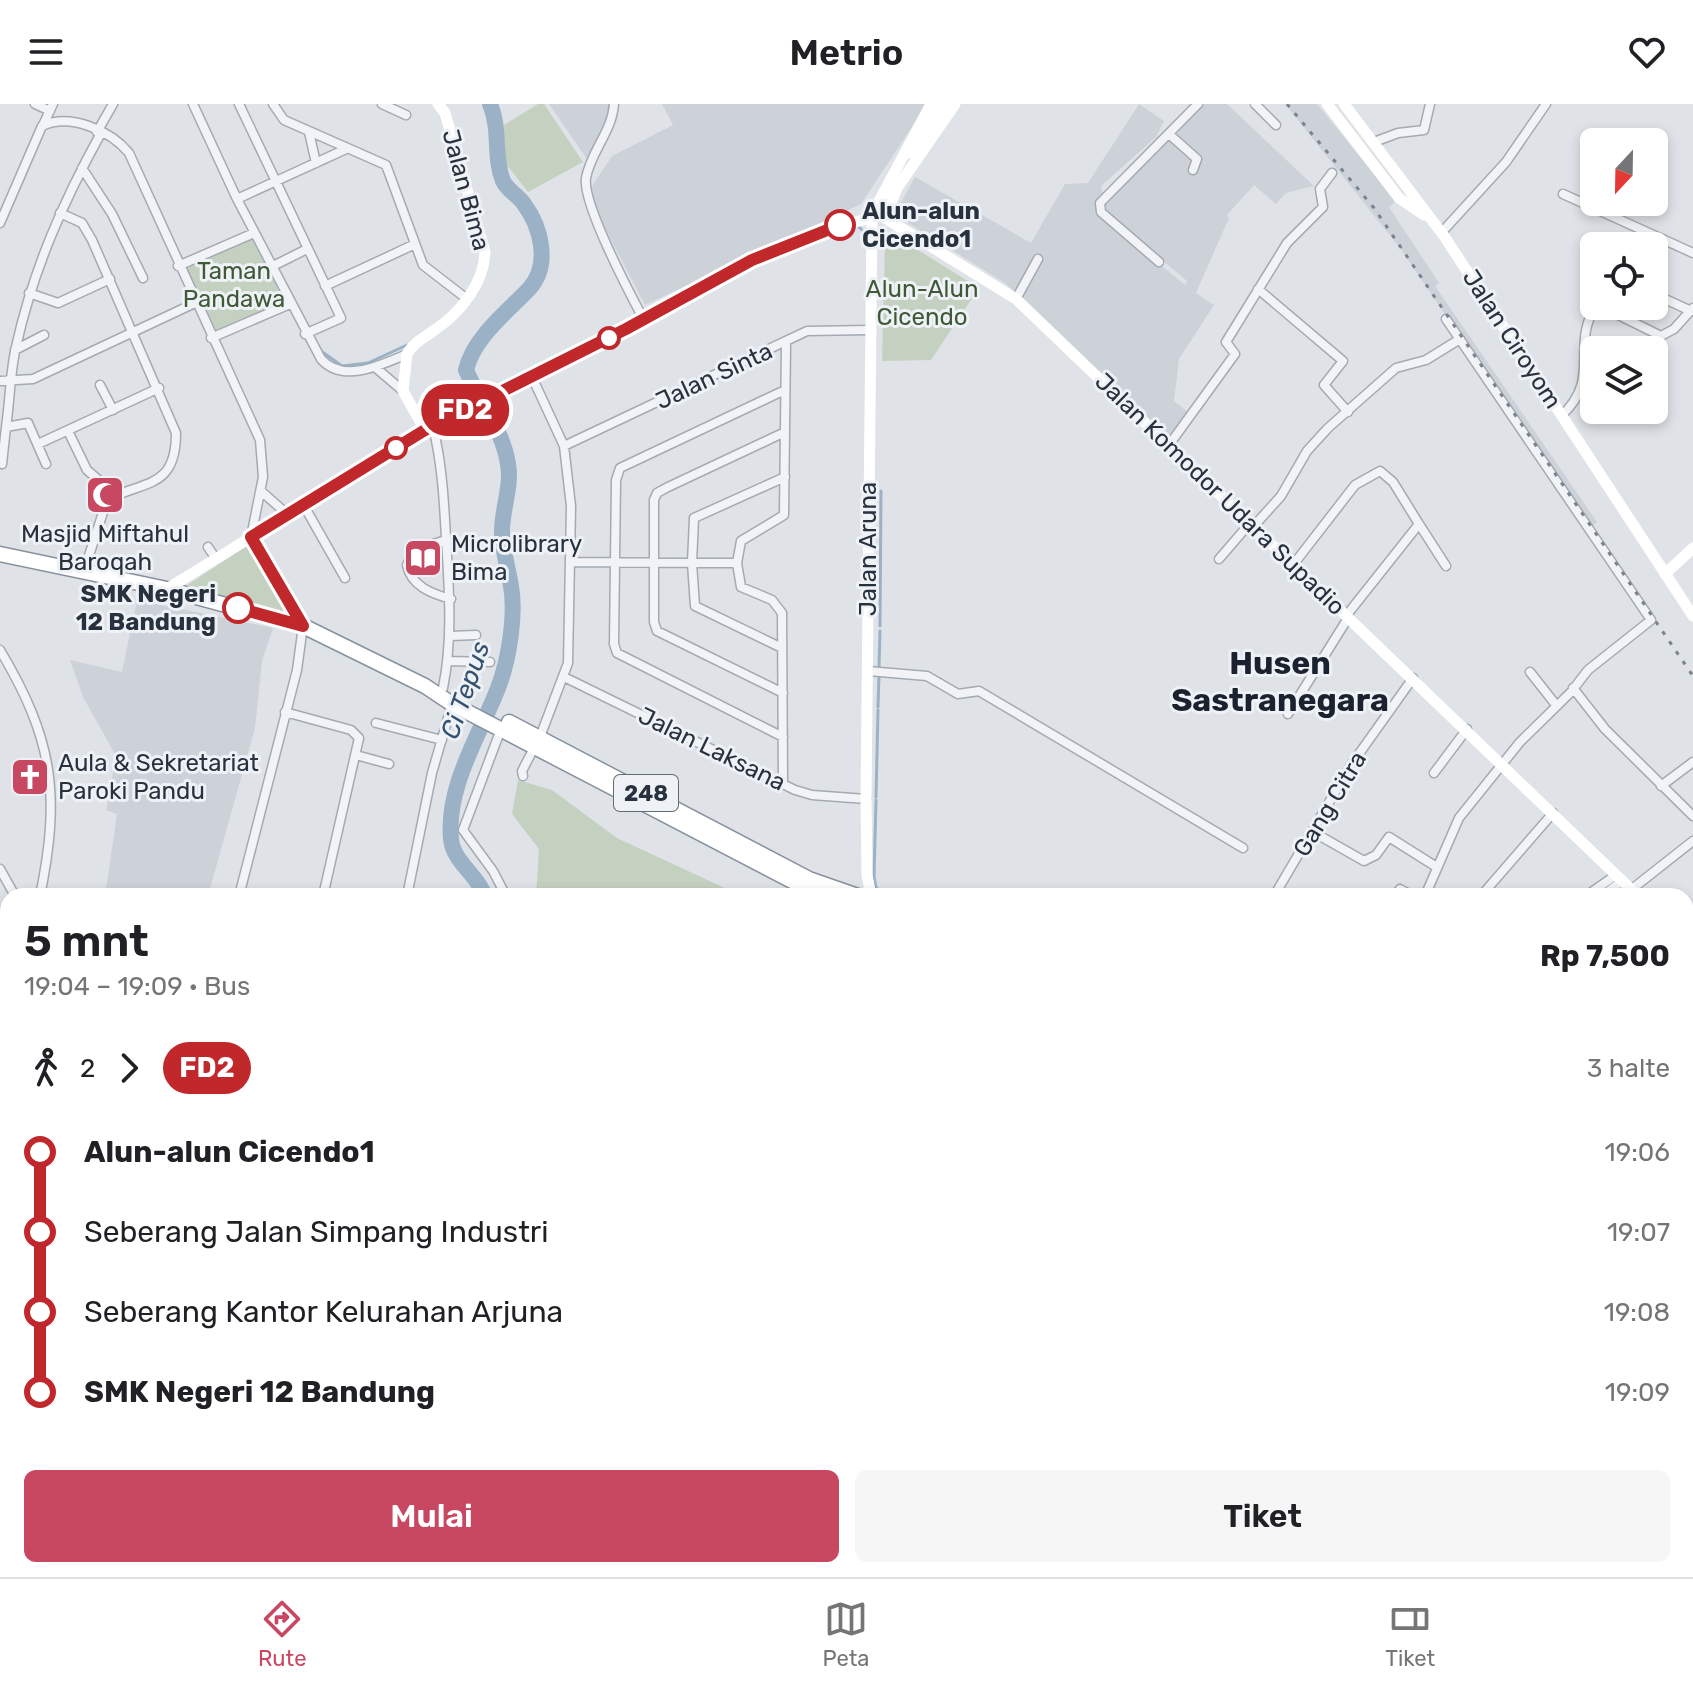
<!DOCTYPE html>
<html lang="id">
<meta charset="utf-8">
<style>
body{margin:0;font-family:Rubik,sans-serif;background:#f6f6f6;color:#202124;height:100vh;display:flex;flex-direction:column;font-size:30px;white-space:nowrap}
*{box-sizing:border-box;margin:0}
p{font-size:26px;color:#757577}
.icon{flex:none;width:44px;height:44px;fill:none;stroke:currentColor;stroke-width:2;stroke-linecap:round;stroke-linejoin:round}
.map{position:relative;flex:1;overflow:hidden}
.details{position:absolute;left:0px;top:784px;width:1694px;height:690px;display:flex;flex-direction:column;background:#fff;border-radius:24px 24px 0 0;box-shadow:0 4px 12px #0003}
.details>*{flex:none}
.badge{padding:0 16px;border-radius:26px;font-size:28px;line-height:52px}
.needle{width:52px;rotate:202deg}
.buttons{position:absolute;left:1580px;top:24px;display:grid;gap:16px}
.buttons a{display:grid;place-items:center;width:88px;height:88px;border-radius:12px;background:#fff;box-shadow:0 4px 12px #0003;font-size:40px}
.map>.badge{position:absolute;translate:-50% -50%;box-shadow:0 0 0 4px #fff}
.legs{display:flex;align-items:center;gap:12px;height:88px;padding:0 24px;font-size:26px}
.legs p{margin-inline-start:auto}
.overview{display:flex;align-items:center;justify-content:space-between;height:136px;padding:0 24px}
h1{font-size:44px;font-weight:600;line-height:60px}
.button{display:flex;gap:16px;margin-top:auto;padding:16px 24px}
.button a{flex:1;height:92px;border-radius:12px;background:#c84862;color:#fff;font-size:32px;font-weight:600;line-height:92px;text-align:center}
.button a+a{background:#f6f6f6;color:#202124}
ul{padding:0 24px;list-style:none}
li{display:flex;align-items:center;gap:28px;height:80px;font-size:30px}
li i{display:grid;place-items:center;width:12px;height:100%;margin:0 10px;background:currentColor}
li i::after{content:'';width:20px;height:20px;margin:-10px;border:6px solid;border-radius:50%;background:#fff}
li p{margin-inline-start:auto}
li:first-child i{background:linear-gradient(#0000 50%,currentColor 0)}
li:last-child i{background:linear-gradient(currentColor 50%,#0000 0)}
header{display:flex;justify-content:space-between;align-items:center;height:104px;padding:0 24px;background:#fff;font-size:36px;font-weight:600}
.tabs{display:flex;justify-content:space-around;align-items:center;height:112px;border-top:2px solid #e0e0e0;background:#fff;font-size:22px;color:#757577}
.tabs a{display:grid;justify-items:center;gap:4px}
.tabs .current{color:#c84862}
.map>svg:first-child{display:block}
.built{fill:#cdd2d9}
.green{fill:#c5d1c0}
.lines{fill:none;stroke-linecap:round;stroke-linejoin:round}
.stream{stroke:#9bb2c6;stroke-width:3}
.river{stroke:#9bb2c6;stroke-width:16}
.taxiway{stroke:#acb3bc;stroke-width:24}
.runway{stroke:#acb3bc;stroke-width:58}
.street-casing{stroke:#a4aab2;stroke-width:11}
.highway-casing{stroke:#87919e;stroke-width:17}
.street{stroke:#f1f3f6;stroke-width:8}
.secondary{stroke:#fff;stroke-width:11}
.highway{stroke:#fff;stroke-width:14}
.rail{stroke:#798390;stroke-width:3;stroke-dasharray:4 8;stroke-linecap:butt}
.line-1-casing{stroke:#fff;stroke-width:18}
.line-1{stroke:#c0282c;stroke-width:12}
.stop-1-dot{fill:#fff;stroke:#c0282c;stroke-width:4}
.labels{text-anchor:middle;stroke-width:6;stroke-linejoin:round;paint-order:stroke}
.shield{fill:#eef1f5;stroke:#636b75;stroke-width:2}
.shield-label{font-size:22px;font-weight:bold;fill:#28313e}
.street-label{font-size:24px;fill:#28313e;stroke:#eef1f5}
.stop-label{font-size:24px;font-weight:bold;fill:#28313e;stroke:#eef1f5;text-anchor:start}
.park-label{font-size:24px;fill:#3f5936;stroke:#eef1f5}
.poi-label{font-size:24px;fill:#28313e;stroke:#eef1f5;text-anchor:start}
.water-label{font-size:26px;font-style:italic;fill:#345270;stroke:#eef1f5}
.district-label{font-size:32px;font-weight:bold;fill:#1b222f;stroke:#eef1f5}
</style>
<header><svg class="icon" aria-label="menu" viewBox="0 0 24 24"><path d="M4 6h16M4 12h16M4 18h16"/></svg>Metrio<svg class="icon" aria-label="heart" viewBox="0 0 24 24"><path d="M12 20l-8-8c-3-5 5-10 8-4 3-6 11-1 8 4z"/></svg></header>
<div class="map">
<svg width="1693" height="1473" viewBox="0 0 1693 1473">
<rect width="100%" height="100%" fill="#dfe3e8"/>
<!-- built -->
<path class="built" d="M549 0H609L603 25 587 55Z
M662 0H927L861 100 645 201 587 90 612 52 673 21Z
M1139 0 1164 17 1156 33 1101 82 1103 92 1095 106 1185 181 1187 177 1105 108 1101 101 1204 0H1227L1314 82 1286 89 1276 100 1254 81 1227 111 1229 114 1196 189 1214 201 1179 255 1174 297 1189 309 1168 336 1005 179 905 117 898 104 915 73 1031 139 1065 80 1088 79Z
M1285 0H1317L1396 97 1389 103 1439 179 1435 182 1597 418 1590 424 1400 144Z
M137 496 273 524 262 557 255 624 208 792H105L117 710 106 706 116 652 83 593 70 556 122 568Z"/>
<!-- green -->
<path class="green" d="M538 0H544L583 58 528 88 502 55 504 21Z
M252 133 285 199 214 229 183 162Z
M892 135 910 141 979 184 931 256 882 257 885 139Z
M251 439 295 514 183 484Z
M518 676 552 686 617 734 742 792H536L539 745 512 710Z
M0 1124 8 1128V1466H28L24 1473H0Z
M996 1466H1120L1128 1473H999Z
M1219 1466H1309L1320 1473H1227Z"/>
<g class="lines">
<!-- stream -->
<path class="stream" d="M858 122 865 129
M321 247 342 262 368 259 407 241
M880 522 881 387
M879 564 880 527
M878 603 879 571
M876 693 878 606
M876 696 874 772 876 784 889 792
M155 1473 164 1466
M753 1473 756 1466"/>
<!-- river -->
<path class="river" d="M485 792C478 771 453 758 451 735 446 682 480 631 498 584 509 556 516 511 511 482 508 463 502 446 502 427 502 405 512 382 508 360 503 326 479 297 466 266 473 234 508 207 529 185 551 161 541 123 524 100 519 92 507 86 503 77 493 52 501 26 490 0"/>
<!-- taxiway -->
<path class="taxiway" d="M1388 1466 1397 1473
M1298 1473 1304 1466"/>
<!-- runway -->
<path class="runway" d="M1165 1466 1173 1473"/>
<defs>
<path id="street" d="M35 0 50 7
M193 0 237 95 321 255C343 280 381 261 407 250
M239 0 341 214 305 230
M273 0 284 16 386 61 423 161 467 195
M382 0 406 11
M614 0C612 28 591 47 586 74 582 99 630 190 644 216
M1255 0 1276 21
M43 21 53 0
M97 28 113 0
M309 28 316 59
M1170 31 1197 55 1193 66
M1374 38 1398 29 1424 26 1430 0
M82 64 112 110 143 174
M1563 90 1693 149
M237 95 346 45
M60 109 82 119 92 136 176 329C176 386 143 376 107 396L84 467
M0 119 42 22C70 9 110 26 129 49L260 336 263 373 251 433
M1442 128 1506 58 1546 0
M1159 158 1101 108 1100 99 1198 0
M178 162 254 129
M271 163 307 145
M325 182 413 141
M1258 185 1343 257 1324 281 1348 308
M29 189 58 199 110 175
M1654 190 1691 207
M1016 195 1038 155
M1600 202 1661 232 1674 225 1693 204
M211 234 290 200
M15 246 44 231
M376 264 403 287
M532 273 564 342 571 402 568 559 540 633
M0 277 33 275 195 199
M100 281 113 306
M1562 311C1602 274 1570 241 1596 202
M433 323C442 359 444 397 446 434 449 486 453 534 443 584
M68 327 87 366 116 391
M38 340 159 284
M1169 341 1235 250 1226 238 1287 139 1323 103 1320 85 1332 69
M564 342 807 227 869 226
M2 360 6 323
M46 360 28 319 6 323C10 297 10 268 16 243 33 166 63 98 101 29
M261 387 287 410
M303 400 345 474
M1419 420 1446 462
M1253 423 1281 392 1307 347 1328 324 1396 264 1426 256 1460 235
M446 436 414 446 407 461C411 482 432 490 451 495
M208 443 216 455
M1219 455 1250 419
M570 458 737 459
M1293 461 1355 381 1380 367 1393 378 1419 420 1346 512
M450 532 476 531
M782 544 695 502 692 459 694 414 785 373
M0 546C53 635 61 690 40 792
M449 557 490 558
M868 567 927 572 958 590 979 587 1243 744
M1530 568 1556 601
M564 573 795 686 812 691 866 695
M1573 584 1605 625 1693 712
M783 589 657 527 654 518V396L657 389 668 383 785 328
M285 608 351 626 359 634 323 792
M1288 610 1348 514
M376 619 442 636
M501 625 463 726 493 767 506 792
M783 633 617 549 614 540 616 376 620 364 785 286
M356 651 389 660
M1434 669 1467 625
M523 672 522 667 535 642
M783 680 782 509 772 496 741 483 737 459 741 437 784 411 786 239
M1661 682 1693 658
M1313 728 1364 757 1376 751 1389 733 1435 762
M0 765 15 792
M1632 785 1693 737
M239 792 297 566 303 522
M407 792 432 669 452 600
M1274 792 1351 661 1413 574
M1394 792 1400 785 1413 792
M1425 792 1459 714 1520 638 1571 588 1588 566 1651 516 1446 215
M1481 792 1553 709
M1586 792 1616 771
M1602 792 1622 777
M1686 827 1693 818
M0 937 8 919
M0 1086 8 1090
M1686 1257 1693 1262
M1686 1383 1693 1374
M486 1466 494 1473
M532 1466 543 1473
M647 1466 657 1472 662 1466
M889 1466 904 1473
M69 1473 75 1466
M245 1473 250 1466
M352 1473 357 1466
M513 1473 519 1466
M910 1473 915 1466"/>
<path id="highway" d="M0 450 167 485 303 522 425 582 452 600 821 792
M509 618 809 775 858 792
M1686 1003 1693 1006"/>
</defs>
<!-- street casing -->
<use href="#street" class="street-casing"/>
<!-- highway casing -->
<use href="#highway" class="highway-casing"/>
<!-- street -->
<use href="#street" class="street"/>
<!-- secondary -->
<path class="secondary" d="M1327 0 1399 94 1424 111
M1344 0 1444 132 1693 512
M908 49 943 0
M885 114 1016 195 1638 792
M885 114 897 84 955 0
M425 326 403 287 407 250C414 238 425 233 436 225 461 208 484 179 485 148L445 9 438 0
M251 433 303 522
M1665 470 1693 444
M167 485 425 326 644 216 752 156 819 128 870 114 931 0
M871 792 867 771 866 695 872 118
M1686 841 1693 848
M1621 1466 1630 1473"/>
<!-- highway -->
<use href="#highway" class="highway"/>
<!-- rail -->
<path class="rail" d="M1287 0 1374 104 1693 572"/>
</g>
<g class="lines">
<defs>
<path id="line-1" d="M238 504 303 522 251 433 425 326 626 225 752 156 840 121"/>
</defs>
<!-- line-1 casing -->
<use href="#line-1" class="line-1-casing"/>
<!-- line-1 -->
<use href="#line-1" class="line-1"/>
</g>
<!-- icons -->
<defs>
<symbol id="mosque-square" viewBox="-11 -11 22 22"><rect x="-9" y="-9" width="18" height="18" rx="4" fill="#c84862" stroke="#eef1f5"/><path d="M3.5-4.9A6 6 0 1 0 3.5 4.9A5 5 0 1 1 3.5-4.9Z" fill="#fff"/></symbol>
<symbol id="library-square" viewBox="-11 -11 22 22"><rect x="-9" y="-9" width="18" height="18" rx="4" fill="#c84862" stroke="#eef1f5"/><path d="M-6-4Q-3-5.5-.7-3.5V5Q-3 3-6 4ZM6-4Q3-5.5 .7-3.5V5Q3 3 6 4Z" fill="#fff"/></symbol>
<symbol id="church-square" viewBox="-11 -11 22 22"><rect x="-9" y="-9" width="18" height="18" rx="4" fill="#c84862" stroke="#eef1f5"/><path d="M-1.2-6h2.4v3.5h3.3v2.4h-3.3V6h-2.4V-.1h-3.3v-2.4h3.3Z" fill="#fff"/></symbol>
</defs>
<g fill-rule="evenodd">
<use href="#mosque-square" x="83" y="369" width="44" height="44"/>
<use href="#library-square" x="401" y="432" width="44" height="44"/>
<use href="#church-square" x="8" y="651" width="44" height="44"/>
</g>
<!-- markers -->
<g class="stop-1-dot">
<circle cx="840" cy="121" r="14"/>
<circle cx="609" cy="234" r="10"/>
<circle cx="396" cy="344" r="10"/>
<circle cx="238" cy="504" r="14"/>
</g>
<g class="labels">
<!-- shield labels -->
<rect class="shield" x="614" y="671" width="64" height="36" rx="6"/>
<g class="shield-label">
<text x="646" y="697">248</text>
</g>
<!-- street labels -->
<g class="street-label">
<text transform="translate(466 86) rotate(75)" y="8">Jalan Bima</text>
<text transform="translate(1512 235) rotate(57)" y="8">Jalan Ciroyom</text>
<text transform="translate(714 272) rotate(-25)" y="8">Jalan Sinta</text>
<text transform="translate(1220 390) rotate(44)" y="8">Jalan Komodor Udara Supadio</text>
<text transform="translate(868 445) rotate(-90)" y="8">Jalan Aruna</text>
<text transform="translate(712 645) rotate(26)" y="8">Jalan Laksana</text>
<text transform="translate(1330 700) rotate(-59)" y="8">Gang Citra</text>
</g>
<!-- stop labels -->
<g class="stop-label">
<text x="862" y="115">Alun-alun<tspan x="862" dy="28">Cicendo1</tspan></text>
<text x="216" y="498" text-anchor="end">SMK Negeri<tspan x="216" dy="28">12 Bandung</tspan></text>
</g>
<!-- park labels -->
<g class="park-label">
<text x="234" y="175">Taman<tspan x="234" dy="28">Pandawa</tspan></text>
<text x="922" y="193">Alun-Alun<tspan x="922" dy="28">Cicendo</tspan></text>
</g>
<!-- poi labels -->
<g class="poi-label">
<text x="105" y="438" text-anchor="middle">Masjid Miftahul<tspan x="105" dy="28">Baroqah</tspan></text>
<text x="451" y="448">Microlibrary<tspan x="451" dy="28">Bima</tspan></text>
<text x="58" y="667">Aula &amp; Sekretariat<tspan x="58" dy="28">Paroki Pandu</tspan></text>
</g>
<!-- water labels -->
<g class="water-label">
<text transform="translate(465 586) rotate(-71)" y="9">Ci Tepus</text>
</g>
<!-- district labels -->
<g class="district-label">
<text x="1280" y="570">Husen<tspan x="1280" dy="37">Sastranegara</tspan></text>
</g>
</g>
</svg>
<div class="buttons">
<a><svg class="needle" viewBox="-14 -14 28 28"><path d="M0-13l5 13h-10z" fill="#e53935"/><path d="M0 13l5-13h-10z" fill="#757577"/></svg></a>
<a><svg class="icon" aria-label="locate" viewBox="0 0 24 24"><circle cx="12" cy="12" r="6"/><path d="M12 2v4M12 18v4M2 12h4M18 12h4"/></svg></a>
<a><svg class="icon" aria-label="layers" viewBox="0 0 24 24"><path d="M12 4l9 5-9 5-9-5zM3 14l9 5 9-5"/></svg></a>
</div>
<b class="badge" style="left:465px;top:306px;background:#c0282c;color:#fff">FD2</b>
<section class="details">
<div class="overview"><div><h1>5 mnt</h1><p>19:04 – 19:09 · Bus</p></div><b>Rp 7,500</b></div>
<div class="legs"><svg class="icon" aria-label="walk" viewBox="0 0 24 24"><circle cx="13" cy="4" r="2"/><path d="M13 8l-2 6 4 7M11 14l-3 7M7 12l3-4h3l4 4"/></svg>2<svg class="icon" aria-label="forward" viewBox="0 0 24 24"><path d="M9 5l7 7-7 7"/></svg><b class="badge" style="background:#c0282c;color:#fff">FD2</b><p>3 halte</p></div>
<ul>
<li><i style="color:#c0282c"></i><b>Alun-alun Cicendo1</b><p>19:06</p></li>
<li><i style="color:#c0282c"></i><span>Seberang Jalan Simpang Industri</span><p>19:07</p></li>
<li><i style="color:#c0282c"></i><span>Seberang Kantor Kelurahan Arjuna</span><p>19:08</p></li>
<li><i style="color:#c0282c"></i><b>SMK Negeri 12 Bandung</b><p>19:09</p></li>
</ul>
<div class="button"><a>Mulai</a><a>Tiket</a></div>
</section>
</div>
<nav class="tabs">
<a class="current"><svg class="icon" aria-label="directions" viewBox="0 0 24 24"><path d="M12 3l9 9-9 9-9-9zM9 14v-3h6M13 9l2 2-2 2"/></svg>Rute</a>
<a><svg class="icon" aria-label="map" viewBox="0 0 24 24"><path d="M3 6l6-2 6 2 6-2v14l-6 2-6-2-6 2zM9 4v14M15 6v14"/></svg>Peta</a>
<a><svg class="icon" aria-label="tickets" viewBox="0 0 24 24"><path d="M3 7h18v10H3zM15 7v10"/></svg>Tiket</a>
</nav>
